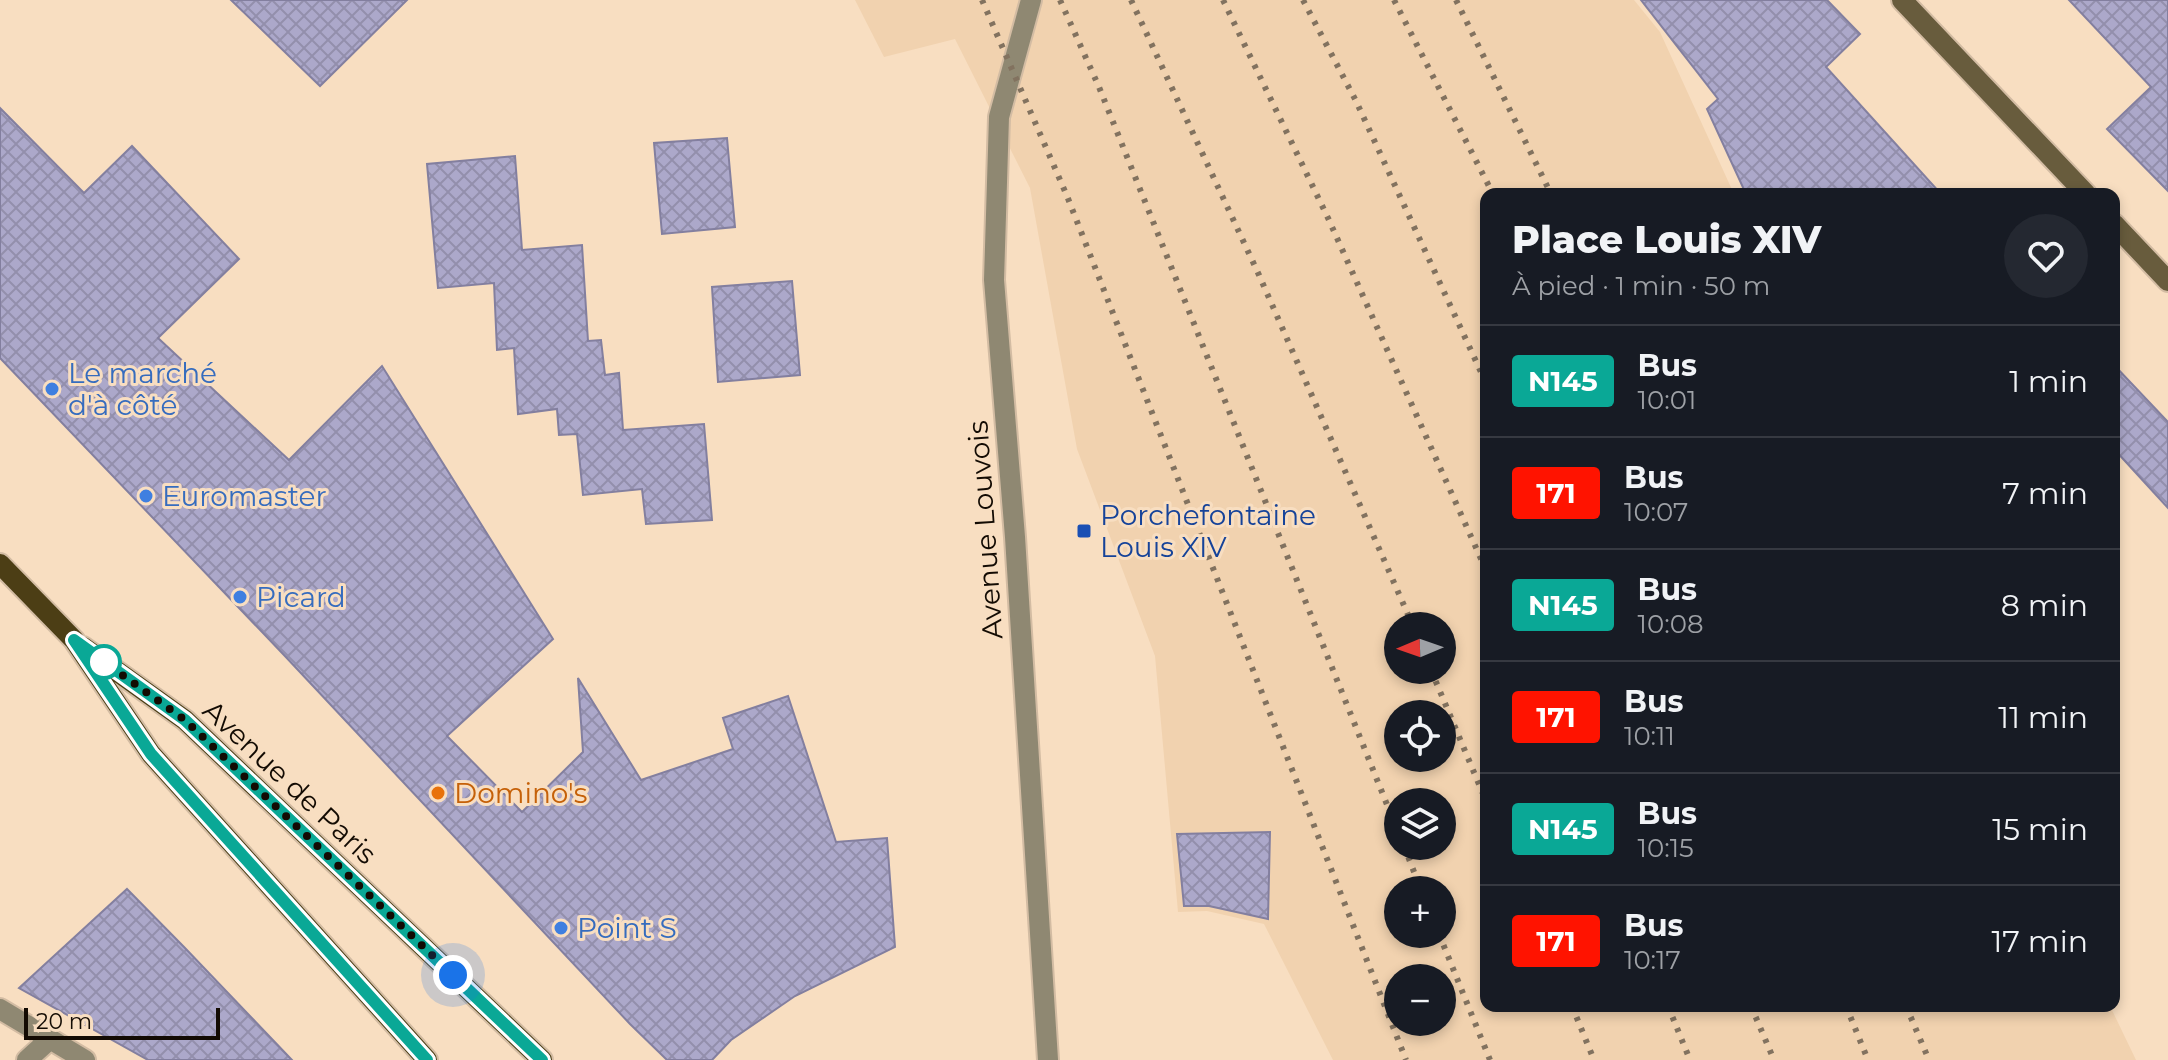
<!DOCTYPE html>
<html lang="fr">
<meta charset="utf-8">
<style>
body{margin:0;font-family:Montserrat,sans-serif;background:#242831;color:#f1f3f6;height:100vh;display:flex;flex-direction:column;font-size:30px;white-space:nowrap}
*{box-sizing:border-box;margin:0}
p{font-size:26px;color:#9ea1a6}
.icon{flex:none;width:44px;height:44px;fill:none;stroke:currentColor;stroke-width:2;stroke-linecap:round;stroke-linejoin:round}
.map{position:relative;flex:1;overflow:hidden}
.panel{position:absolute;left:1480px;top:188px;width:640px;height:824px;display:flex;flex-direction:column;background:#171b24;border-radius:16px;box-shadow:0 4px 12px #0003}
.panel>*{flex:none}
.badge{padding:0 16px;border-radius:6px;font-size:28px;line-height:52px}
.needle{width:52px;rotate:268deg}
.buttons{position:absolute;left:1384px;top:612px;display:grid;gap:16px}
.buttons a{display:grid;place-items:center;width:72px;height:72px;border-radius:50%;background:#171b24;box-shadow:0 4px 12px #0003;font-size:40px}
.scale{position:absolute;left:24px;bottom:20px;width:196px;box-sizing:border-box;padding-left:8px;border:4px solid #130b03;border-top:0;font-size:22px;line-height:28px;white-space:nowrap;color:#130b03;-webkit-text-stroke:6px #f8dec1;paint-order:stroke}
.you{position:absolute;width:40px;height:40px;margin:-20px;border:6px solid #fff;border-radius:50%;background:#1a73e8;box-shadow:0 0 0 12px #1a73e833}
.map>.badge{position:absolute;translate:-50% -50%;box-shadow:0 0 0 4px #fff}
.round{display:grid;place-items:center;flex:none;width:84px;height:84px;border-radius:42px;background:#242831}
.head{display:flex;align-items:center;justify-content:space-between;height:136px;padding:0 32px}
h1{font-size:38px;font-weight:800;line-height:60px}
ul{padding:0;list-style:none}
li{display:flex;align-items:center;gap:24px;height:112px;padding:0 32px;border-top:2px solid #363941}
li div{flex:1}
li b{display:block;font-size:30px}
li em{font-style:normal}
li .badge{min-width:88px;font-weight:700;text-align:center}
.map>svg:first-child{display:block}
.built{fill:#f1d2af;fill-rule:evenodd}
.building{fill:url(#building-cross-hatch);stroke:#837f9f;stroke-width:2}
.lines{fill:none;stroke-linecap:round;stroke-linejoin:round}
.minor-casing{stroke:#d3bca3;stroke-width:24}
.tertiary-casing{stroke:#d3bca3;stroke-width:24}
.secondary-casing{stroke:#d3bca3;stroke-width:24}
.primary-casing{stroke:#d3bca3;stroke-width:24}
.minor{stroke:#8f8872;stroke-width:20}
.tertiary{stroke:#8f8872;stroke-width:20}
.secondary{stroke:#685c3d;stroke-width:20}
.primary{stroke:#4c3e15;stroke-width:20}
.rail{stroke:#82725f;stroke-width:6;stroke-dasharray:4 8;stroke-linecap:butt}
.line-casing{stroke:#fff;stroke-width:18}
.line{stroke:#0aa896;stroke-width:12}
.walk{stroke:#130b03;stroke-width:8;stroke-dasharray:0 14.4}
.shop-dot{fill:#3f7fe0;stroke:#f8dec1;stroke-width:3}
.transit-dot{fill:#1a4fb4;stroke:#f8dec1;stroke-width:3}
.stop-dot{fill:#fff;stroke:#0aa896;stroke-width:4}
.food-dot{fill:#e8710a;stroke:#f8dec1;stroke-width:3}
.labels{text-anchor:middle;stroke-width:6;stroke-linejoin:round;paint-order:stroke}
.shop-label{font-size:28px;fill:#366cbe;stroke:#f8dec1;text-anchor:start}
.transit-label{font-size:28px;fill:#164399;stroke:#f8dec1;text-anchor:start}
.street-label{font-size:28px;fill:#130b03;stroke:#f8dec1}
.food-label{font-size:28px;fill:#c56008;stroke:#f8dec1;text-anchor:start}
</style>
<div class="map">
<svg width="2168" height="1060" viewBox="0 0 2168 1060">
<defs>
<pattern id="building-cross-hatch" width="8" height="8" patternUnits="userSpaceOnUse" patternTransform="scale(2)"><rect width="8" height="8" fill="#aca8ca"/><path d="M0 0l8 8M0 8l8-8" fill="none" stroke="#938fac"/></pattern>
</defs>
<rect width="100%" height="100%" fill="#f8dec1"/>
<!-- built -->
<path class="built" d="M855 0H1634L1660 32 1734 194H1486V1006H2110L2136 1060H1333L1264 924 1207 911 1178 912 1155 656 1077 449 1030 188 955 39 884 57ZM1398 626H1442V670H1398ZM1398 714H1442V758H1398ZM1398 802H1442V846H1398ZM1398 890H1442V934H1398ZM1398 978H1442V1022H1398Z"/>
<!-- building -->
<path class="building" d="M231 0H407L320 86Z
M1641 0H1827L1860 34 1826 67 1941 194H1746L1707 109 1718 99Z
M2069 0H2168V191L2107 129 2151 87Z
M0 108 84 193 132 146 239 259 158 338 289 460 382 366 553 639 447 736 522 812 583 752 578 678 641 780 733 749 723 718 788 696 836 842 887 838 895 947 795 996 731 1040 712 1060H667L630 1024 283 654 0 358Z
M727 138 735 227 662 234 654 143Z
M515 156 522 250 582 245 588 341 601 340 605 375 619 373 623 430 704 424 712 520 646 524 642 489 583 495 577 434 559 435 557 409 518 414 514 348 497 350 494 283 438 288 427 164Z
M792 281 800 375 718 382 712 287Z
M2114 365 2168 422V508L2114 449Z
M1270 832 1268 919 1209 906H1184L1177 834Z
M127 889 185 948 292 1060H148L19 988Z"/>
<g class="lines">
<defs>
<path id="minor" d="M0 1009 85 1060
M27 1060 50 1039"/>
<path id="tertiary" d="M1031 0 999 117 994 280 1015 537 1048 1060"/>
<path id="secondary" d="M1902 0 2086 194
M2114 224 2168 281"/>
<path id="primary" d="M0 564 74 640 151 754 427 1060
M83 647 185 720 542 1060"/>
</defs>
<!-- minor casing -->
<use href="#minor" class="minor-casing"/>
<!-- tertiary casing -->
<use href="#tertiary" class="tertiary-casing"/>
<!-- secondary casing -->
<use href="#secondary" class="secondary-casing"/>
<!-- primary casing -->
<use href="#primary" class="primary-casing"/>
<!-- minor -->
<use href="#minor" class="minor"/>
<!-- tertiary -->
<use href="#tertiary" class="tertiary"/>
<!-- secondary -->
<use href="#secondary" class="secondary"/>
<!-- primary -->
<use href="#primary" class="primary"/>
<!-- rail -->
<path class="rail" d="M982 0 1067 196 1406 1060
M1060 0 1099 87 1398 832
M1131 0 1259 275 1413 626
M1223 0 1328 218 1486 570
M1303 0 1356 101 1486 383
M1394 0 1493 194
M1456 0 1551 194
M1431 670 1486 801
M1404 846 1421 890
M1439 934 1490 1060
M1572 1006 1594 1060
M1668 1006 1690 1060
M1751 1006 1774 1060
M1846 1006 1868 1060
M1906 1006 1929 1060"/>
</g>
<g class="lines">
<defs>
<path id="line" d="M427 1060 151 754 74 640 185 720 542 1060"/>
</defs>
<!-- line casing -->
<use href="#line" class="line-casing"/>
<!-- line -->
<use href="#line" class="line"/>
<!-- walk -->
<path class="walk" d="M104 662 96 656 185 720 453 975"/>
</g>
<!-- markers -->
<g class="shop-dot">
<circle cx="52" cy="389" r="8"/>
<circle cx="146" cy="496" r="8"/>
<circle cx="240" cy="597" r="8"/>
<circle cx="561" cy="928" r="8"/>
</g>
<rect class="transit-dot" x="1076" y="523" width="16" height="16" rx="4"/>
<circle class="stop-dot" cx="104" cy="662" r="16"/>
<circle class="food-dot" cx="438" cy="793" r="8"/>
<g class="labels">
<!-- shop labels -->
<g class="shop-label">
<text x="68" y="383">Le marché<tspan x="68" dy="32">d'à côté</tspan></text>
<text x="162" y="506">Euromaster</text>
<text x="256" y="607">Picard</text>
<text x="577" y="938">Point S</text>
</g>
<!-- transit labels -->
<g class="transit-label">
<text x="1100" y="525">Porchefontaine<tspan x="1100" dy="32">Louis XIV</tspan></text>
</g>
<!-- street labels -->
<g class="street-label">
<text transform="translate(985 530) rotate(-94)" y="10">Avenue Louvois</text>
<text transform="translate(290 782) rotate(43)" y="10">Avenue de Paris</text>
</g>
<!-- food labels -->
<g class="food-label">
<text x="454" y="803">Domino's</text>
</g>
</g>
</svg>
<div class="buttons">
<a><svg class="needle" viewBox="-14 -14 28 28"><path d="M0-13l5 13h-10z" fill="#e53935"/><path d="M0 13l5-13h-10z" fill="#9ea1a6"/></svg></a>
<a><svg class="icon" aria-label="locate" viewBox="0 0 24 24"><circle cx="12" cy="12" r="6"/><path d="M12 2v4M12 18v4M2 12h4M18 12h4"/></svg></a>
<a><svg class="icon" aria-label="layers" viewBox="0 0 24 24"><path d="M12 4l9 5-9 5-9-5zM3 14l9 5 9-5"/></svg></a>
<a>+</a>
<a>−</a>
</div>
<div class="scale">20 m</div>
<div class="you" style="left:453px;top:975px"></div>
<section class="panel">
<div class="head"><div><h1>Place Louis XIV</h1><p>À pied · 1 min · 50 m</p></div><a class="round"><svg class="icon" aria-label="heart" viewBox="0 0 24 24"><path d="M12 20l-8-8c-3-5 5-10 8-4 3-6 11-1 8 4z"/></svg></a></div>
<ul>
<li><span class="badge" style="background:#0aa896;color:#fff">N145</span><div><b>Bus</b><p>10:01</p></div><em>1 min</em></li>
<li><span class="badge" style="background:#ff1300;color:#fff">171</span><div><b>Bus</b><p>10:07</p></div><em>7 min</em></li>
<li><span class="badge" style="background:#0aa896;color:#fff">N145</span><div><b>Bus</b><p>10:08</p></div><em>8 min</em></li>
<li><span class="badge" style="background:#ff1300;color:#fff">171</span><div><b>Bus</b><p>10:11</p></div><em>11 min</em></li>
<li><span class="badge" style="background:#0aa896;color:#fff">N145</span><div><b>Bus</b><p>10:15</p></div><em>15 min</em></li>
<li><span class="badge" style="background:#ff1300;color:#fff">171</span><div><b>Bus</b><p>10:17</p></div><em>17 min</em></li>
</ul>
</section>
</div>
